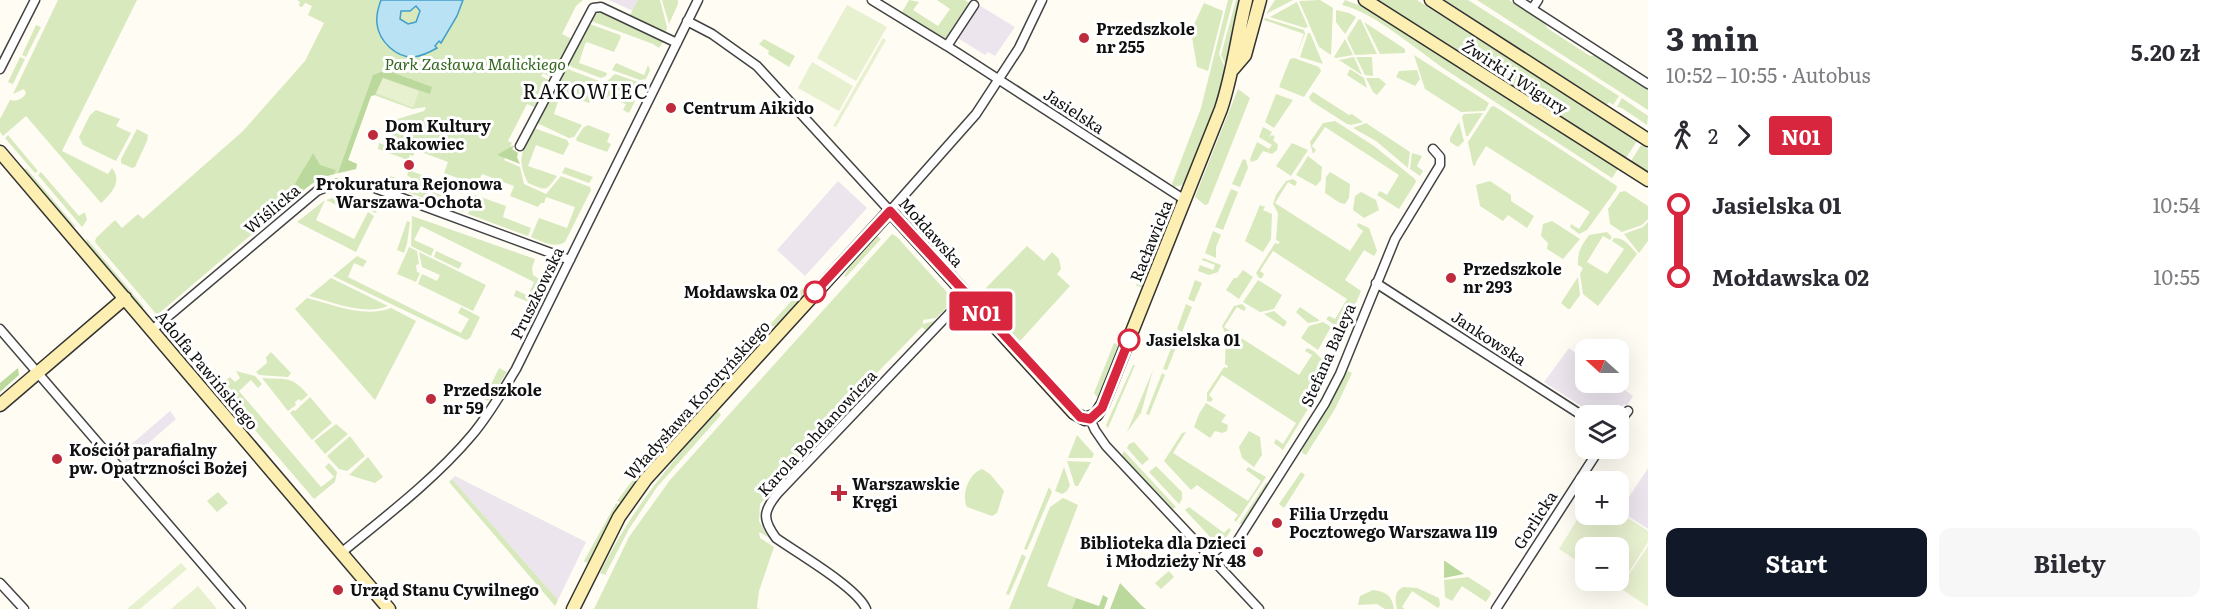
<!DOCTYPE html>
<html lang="pl">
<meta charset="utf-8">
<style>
body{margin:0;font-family:Literata,serif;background:#f7f7f7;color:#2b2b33;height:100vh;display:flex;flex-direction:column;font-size:22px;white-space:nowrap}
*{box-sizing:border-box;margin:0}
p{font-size:20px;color:#7c7c81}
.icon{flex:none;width:33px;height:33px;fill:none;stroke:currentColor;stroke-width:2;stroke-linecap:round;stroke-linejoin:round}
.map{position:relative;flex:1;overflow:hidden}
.sheet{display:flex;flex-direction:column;background:#fff;width:570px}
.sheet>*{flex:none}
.badge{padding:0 12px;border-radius:4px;font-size:21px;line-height:39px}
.needle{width:39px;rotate:291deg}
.tools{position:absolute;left:1575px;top:339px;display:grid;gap:12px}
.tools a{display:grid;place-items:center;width:54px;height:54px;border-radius:12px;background:#fff;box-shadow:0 6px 24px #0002;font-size:30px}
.map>.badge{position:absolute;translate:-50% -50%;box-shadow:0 0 0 3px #fff}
.legs{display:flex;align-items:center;gap:9px;height:66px;padding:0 18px;font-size:20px}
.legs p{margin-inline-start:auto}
.head{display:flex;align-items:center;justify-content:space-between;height:102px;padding:0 18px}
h1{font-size:33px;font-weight:700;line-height:45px}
.button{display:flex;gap:12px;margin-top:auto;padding:12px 18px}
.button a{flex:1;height:69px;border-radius:12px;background:#111827;color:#fff;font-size:24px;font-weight:700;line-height:69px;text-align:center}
.button a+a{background:#f7f7f7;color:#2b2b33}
ul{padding:0 18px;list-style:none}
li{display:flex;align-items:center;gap:21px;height:72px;font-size:22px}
li i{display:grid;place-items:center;width:9px;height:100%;margin:0 8px;background:currentColor}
li i::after{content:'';width:15px;height:15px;margin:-8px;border:4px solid;border-radius:50%;background:#fff}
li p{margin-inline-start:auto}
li:first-child i{background:linear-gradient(#0000 50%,currentColor 0)}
li:last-child i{background:linear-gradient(currentColor 50%,#0000 0)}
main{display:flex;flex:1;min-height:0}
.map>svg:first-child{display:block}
.industrial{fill:#ece5ee}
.green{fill:#d7e9bd}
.forest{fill:#bcd99d}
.pitch{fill:#e7f0cf}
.water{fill:#b9e3f5;stroke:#429eca;stroke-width:1.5;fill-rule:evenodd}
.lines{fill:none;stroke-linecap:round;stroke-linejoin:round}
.street-casing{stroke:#434343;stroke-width:11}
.secondary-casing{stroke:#323232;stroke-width:15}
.street{stroke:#fff;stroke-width:8}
.secondary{stroke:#fcefb1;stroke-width:12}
.line-1-casing{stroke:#fff;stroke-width:14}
.line-1{stroke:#d7263d;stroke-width:9}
.poi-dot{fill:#bd2b3c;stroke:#fff;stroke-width:2}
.stop-1-dot{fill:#fff;stroke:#d7263d;stroke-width:3}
.labels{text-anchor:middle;stroke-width:6;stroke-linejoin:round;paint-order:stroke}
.poi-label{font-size:16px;font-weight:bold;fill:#101010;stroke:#fff;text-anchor:start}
.park-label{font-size:16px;font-style:italic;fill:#356721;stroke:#fff}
.street-label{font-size:16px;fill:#101010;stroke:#fff}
.stop-label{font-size:16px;font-weight:bold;fill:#101010;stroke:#fff;text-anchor:end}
.quarter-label{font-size:20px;letter-spacing:1.5px;fill:#101010;stroke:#fff}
</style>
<main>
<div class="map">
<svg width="1648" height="609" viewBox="0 0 1648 609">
<rect width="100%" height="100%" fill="#fffcf4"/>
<!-- industrial -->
<path class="industrial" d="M609 0H657L648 18Z
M972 1 1015 27 995 56 988 52 985 55 951 34Z
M838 181 867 208 805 276 777 250Z
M1569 348 1585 360 1586 382 1615 383 1633 396 1627 406 1624 404 1616 415H1595L1544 382Z
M170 411 176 419 127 462 120 454Z
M1648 468V529L1620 511Z
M455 476 586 542 558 600 452 479Z"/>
<!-- green -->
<path class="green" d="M58 0H137L62 151 108 174 112 168C123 181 111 194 101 203L26 116 3 136 0 132V119L10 100C16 102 23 99 26 93L24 89 13 94Z
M297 0H583L576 6 562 34 572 39 575 34 574 38 554 79 543 73 541 76 552 82 537 108 527 104 508 141 512 143 504 160 520 167 524 184 546 194 561 176 590 187 591 190 565 242C554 249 542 241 531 237L539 218 567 228 575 207 546 197 544 203H541L538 207 510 196 514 186 482 174 479 180H476L474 184 444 173 448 162 416 150 413 156 410 155 408 160 378 149 379 143 387 146 390 138 388 135 394 120 424 111 426 107 412 109 374 95 371 96 348 160 357 164 356 169 323 177 312 183 157 315 95 242 96 238 115 220 122 228 138 214 143 219 243 131 305 61 324 23 308 15 312 6 305 3 302 7 299 6 300 2Z
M638 0H660L667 27 666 34 629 17Z
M662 0H678V4L669 24Z
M909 0 919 2 913 10 938 26 950 9 937 0H965L970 4 946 40 902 12Z
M1228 0H1233L1219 54 1225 68 1216 103 1186 182 1182 185 1174 187 1172 184 1201 108Z
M1236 0H1241L1225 64 1221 55Z
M1275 0H1293L1266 14Z
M1320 0 1333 8 1331 55 1319 47 1299 1Z
M1345 0 1369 9 1618 169 1612 178 1446 70C1418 51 1374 12 1342 5Z
M1375 0H1417L1637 141 1626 158 1572 126Z
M1445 0H1468L1619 96 1613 105 1609 102 1607 105Z
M1477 0H1509L1545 23 1547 28 1590 56 1595 55 1648 89V110Z
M1297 2 1308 27 1305 28 1270 17Z
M1204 3 1223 11 1208 71 1197 67 1191 31Z
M1336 10 1349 13 1356 17 1345 34 1336 22Z
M601 11 664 41 659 48 653 44 591 21 593 16Z
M1265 18 1304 30 1305 34 1296 56 1304 34 1264 20Z
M1359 19 1361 20 1377 54 1355 55 1347 38Z
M1364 22 1405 49V53L1380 54Z
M587 23 620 35 621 37 614 52 587 42 585 44 579 63 607 73 606 76 601 78 572 67 567 63Z
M36 25 41 27 26 57 22 55Z
M1308 33H1310L1323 64 1300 57Z
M764 39 795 56 789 67 768 54 769 51 759 44Z
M1345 39 1353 55 1336 58 1334 57Z
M1414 55 1489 103 1485 111 1461 112 1425 89Z
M20 57 25 59 13 84 8 82Z
M1354 57 1362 75 1339 60Z
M1356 57H1372L1373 76 1365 75Z
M1294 58 1319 67 1321 71 1304 97 1279 87 1290 59Z
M616 63 644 75 648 65 650 70 646 79 640 80 612 70Z
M565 68 599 81 589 103 562 93 560 95 554 114 582 125 574 137 569 138 537 123Z
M1350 69 1364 78 1367 88 1347 75Z
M1417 70 1420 79 1415 86 1396 77 1399 71Z
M615 74 638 82 642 87 637 96 605 86V83Z
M1366 78H1379L1386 84 1377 95 1373 92Z
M602 88 633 99 635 101 629 113 623 110 626 104 597 94 599 89Z
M1238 89 1250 98 1208 204 1205 205 1195 197Z
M1313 92 1349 115 1352 114 1363 122 1351 125 1347 124 1311 101 1309 97Z
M1276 94 1293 100 1274 128 1265 122Z
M1622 98 1648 116 1647 125 1622 108 1617 107Z
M1494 106 1617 186 1616 190 1587 230 1579 234 1570 227 1571 224 1579 229 1590 212 1486 146 1476 162 1475 166 1473 165 1468 142 1491 107Z
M96 110 120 119 116 126 131 133 116 161 83 145 79 137 90 115Z
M1483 113 1468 136H1466L1462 117 1464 114Z
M1335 121 1374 146 1415 179 1416 182 1399 209 1377 195 1380 191 1387 195 1399 175 1325 127 1312 146 1316 150 1313 154 1310 142 1323 123Z
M1459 122 1464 141 1458 147 1450 142V138Z
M1366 123 1410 152 1408 168 1376 141 1353 128Z
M588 125 610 134 607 142 611 144 607 152 577 141 576 139 583 128Z
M1263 127 1272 132 1269 137 1272 135 1275 137 1273 140 1278 145 1277 150 1272 154 1263 151 1257 160 1251 162 1250 159 1257 142 1269 149 1272 145 1259 137Z
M534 128 567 140 569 144 563 155 536 145 528 166 557 176C545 193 546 190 528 183 516 158 522 151 534 128Z
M137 129 148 135 147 141 135 167 132 168 121 163V159Z
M8 135 38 171 35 173 5 138Z
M1292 143 1308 150 1291 176 1276 166Z
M1641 145 1648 149V172L1631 161Z
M1412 153 1422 156 1417 166 1423 171 1420 176 1410 169Z
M1308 156 1322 167 1321 180 1316 186 1296 175Z
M1243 159 1246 160 1248 168 1240 187 1232 184Z
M565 167 593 177 589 183 562 173Z
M26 168 76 227 71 225 24 170Z
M409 170 439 182 435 193 466 204 463 212 401 190 405 181 414 185 415 181 407 175Z
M41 172 79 216 85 212 87 220 82 227 38 175Z
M1330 172 1350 184 1349 198 1345 204 1340 203 1325 193 1326 177Z
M387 175 402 180 398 189 384 183Z
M1293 179 1297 182 1295 186 1288 182 1275 203 1350 251 1363 231 1357 226 1358 223 1369 228 1377 251 1374 256 1364 250 1345 280 1361 291 1344 332 1326 319 1329 316 1335 319 1347 299 1273 251 1260 271 1264 274 1262 278H1259L1256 273 1275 243 1278 244 1280 242 1276 240 1278 213 1273 204 1276 195 1286 181Z
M1490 181 1511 195V201L1534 216 1527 228 1508 215 1503 221 1480 206 1476 185Z
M1231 189 1238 192 1223 230 1215 227Z
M1625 191 1648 206V219L1642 225 1622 232 1610 224 1608 209 1620 192Z
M1361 192 1376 200 1379 210 1364 218 1353 210 1355 196Z
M347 193 355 195 347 210 326 200Z
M475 195 506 206 503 217 531 228 528 236 468 214Z
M363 197 375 201 372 206 377 209 376 213 359 206Z
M325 200 316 220 354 239 368 212 374 216 356 252 297 222Z
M1260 205 1265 207 1263 210 1272 214 1271 239 1263 252 1245 241Z
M1168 207 1175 209 1145 285 1141 287 1136 286Z
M412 216 535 259 532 268 533 275 547 284 536 305 514 296 516 290 528 296 534 282 421 226 414 240 434 249 431 256 411 246Z
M407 221 410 222 407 244 404 253 397 250Z
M1552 221 1580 239 1563 259 1547 249 1548 243 1541 236 1543 224Z
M1648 222V241L1639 253 1624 234 1643 227Z
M1213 231 1221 235 1216 247V258L1205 253Z
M1607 232 1612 237 1610 240 1603 236 1587 262 1607 274 1624 249 1612 241 1614 238C1624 237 1631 247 1637 254L1598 306 1583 294 1580 274 1583 268 1578 265C1577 252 1582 245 1589 235Z
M892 234 897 237 954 300 936 318 923 320V324L938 320 928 332 922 327 865 385 870 391 853 409 851 404 845 411 847 414 760 504 759 521 768 537 759 532 760 538 774 547 759 591 757 607 758 609H594L629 537 670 480Z
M877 236 881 239 846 277 844 276 852 263Z
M86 238 144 307 142 309 87 243Z
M1027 246 1044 261 1052 252 1059 259 1061 269 1057 274 1070 286 1020 341 977 297Z
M409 247 417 251 419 264 416 265 417 272 420 273 416 282 397 274Z
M436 251 462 263 459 269 434 257Z
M419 252 486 285 473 311 418 284 422 274 437 281 440 275 422 267Z
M357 256 367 261 363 267 354 263 348 277 461 333 469 319 458 313 461 307 480 317 470 338 466 340 333 276Z
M1203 258 1221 265 1218 272 1209 275 1198 271 1200 265 1213 270 1215 265 1202 260Z
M1243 270 1253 277 1239 299 1226 290 1234 278H1237Z
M1578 277 1580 295 1570 309H1568L1561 303Z
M331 278 388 306C364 316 333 302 309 296Z
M1195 280 1202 283 1194 302 1188 299Z
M1258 280 1282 295 1274 309 1260 312 1243 302Z
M803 288 805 294 775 326 768 327Z
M307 298C334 305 364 318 391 308L416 321 375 400 295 309Z
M1186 304 1192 307 1182 332 1177 329Z
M1242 304 1246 308 1244 311 1237 307 1224 327 1299 375 1312 355 1305 351 1307 348C1316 350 1322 361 1330 367L1311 404 1283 450 1274 443 1276 439 1283 444 1296 423 1222 375 1209 395 1213 399 1211 402 1207 401V393L1224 367 1227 368 1228 366 1225 364 1226 335 1222 326 1234 306Z
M1300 307 1319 320V321L1308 323 1296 312Z
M538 311 531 325 520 326 526 313Z
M1274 311 1287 322 1284 327 1264 314Z
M1323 322 1331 327 1318 350 1301 338 1309 326Z
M1176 335 1180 337 1167 370 1163 369Z
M1114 343 1117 344 1119 349 1098 398 1094 393Z
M746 351 748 356 710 397 708 393Z
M271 352 291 373 288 377 259 375 256 372 267 363 266 357Z
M1133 365H1135L1108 428 1106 425Z
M499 368 507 372 488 401 484 399Z
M1153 370 1141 413 1127 432Z
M236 371 255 376 262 384 258 388 251 380 239 391 321 487 334 477 325 467 329 463 337 472 335 482 314 499 218 387 230 377 235 382 240 378Z
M1348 371 1352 373 1335 409 1306 455 1302 453 1303 448 1322 417 1345 372Z
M1162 373 1165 375 1149 415 1146 414Z
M262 378C287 380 291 375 308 395L301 401 299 399 295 402 296 405 288 411Z
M310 397 332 423 312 440 290 413 293 410 295 411Z
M703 398 706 401 666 446H659Z
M1206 403 1226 415 1221 422 1228 425 1227 431 1222 433 1215 431 1210 438 1194 427 1199 414Z
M718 411 721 415 657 487 629 529 605 575 600 573C633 507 668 465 718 411Z
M336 424 348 434 325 454 314 441Z
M1249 431 1260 437 1262 455 1254 467 1242 458 1239 447Z
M1186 432 1173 453 1248 501 1261 481 1246 470 1248 467 1266 477 1236 522 1234 520 1238 515 1197 485 1191 490 1164 461 1182 433Z
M1077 435 1094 454 1092 458H1068Z
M350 436 365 456 347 471 339 469 327 456Z
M1134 442 1149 459 1142 465 1127 448 1129 444Z
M1124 451 1176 507 1173 509 1122 455Z
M653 453 655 457 621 503 617 501Z
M368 457 383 477 375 483 349 475Z
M1067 461 1091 462 1078 486H1075Z
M1156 466 1182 492V499L1179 504 1149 472Z
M1064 467 1070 485 1067 491 1062 494 1055 491Z
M982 469 990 474 1004 491 997 513 992 516 967 507C961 495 969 473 982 469Z
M1301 472 1305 475 1284 508 1279 504Z
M452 479 558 600 555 606 449 482Z
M1266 483 1269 484 1244 523 1239 524Z
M1049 487 1052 492 1027 550 1024 549Z
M218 492 228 503 217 512 207 501Z
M1063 498 1078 505 1047 586 1076 598 1072 609H1009L1050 507Z
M616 503 620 505 589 561 586 563 584 561Z
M1189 507 1224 533 1229 528 1231 530 1225 539 1213 540 1185 510Z
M1022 554 1026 557 1009 595 1006 594Z
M1169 571 1174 577 1161 589 1155 583Z
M1468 577 1490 591 1491 594 1486 602 1462 586 1452 601 1445 597 1444 580Z
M1404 587 1417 588 1439 598 1440 605 1438 608 1412 591 1402 607 1405 609H1397C1395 600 1394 590 1404 587Z
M1373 590C1386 592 1392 595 1394 609H1385L1377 604 1358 605 1360 596Z"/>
<!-- forest -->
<path class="forest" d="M386 70 432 87 430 94 383 78 375 95 371 96 348 160 357 164 356 169 338 173 373 75Z
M512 146H514L512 149 518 153 517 157 520 164 497 155Z
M313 153 320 165 336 170 334 174C316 178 305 189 291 201 291 184 305 169 313 153Z
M18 368 19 375 0 392V383Z
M1444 561H1445L1464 574 1444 578Z
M1120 583 1142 606 1146 609H1110Z
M1103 595 1108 598 1104 609H1072L1076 598 1099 606Z"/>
<!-- pitch -->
<path class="pitch" d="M847 5 887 27 856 81 817 58Z
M883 38 886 40 836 127 833 126Z
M812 62 853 86 839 111 798 88Z
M383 78 419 91 413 108 376 93Z
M1585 507 1586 514H1618L1619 512 1648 531V542L1619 588 1607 581 1618 580V548H1586L1585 566 1559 549Z
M1648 546V605L1647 606 1620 588Z
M181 563 187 569 140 609H127Z
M198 586 217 609H171Z"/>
<!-- water -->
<path class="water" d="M381 0H463L457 16 441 43 439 41 435 46 437 48C430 52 421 56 414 57 396 58 379 41 377 24 376 16 378 8 381 0ZM416 6 420 11 416 22 408 24 400 19 401 11H410Z"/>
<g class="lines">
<defs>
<path id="street" d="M872 0 947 46 1185 200
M1518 0 1648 84
M1532 9 1538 0
M687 21 712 34 757 66 890 211 976 114 1019 48 1042 0
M947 46 974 5
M0 69 35 0
M520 146 593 8 601 7 677 43
M1376 283 1586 418
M0 329 241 609
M152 330 317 191 334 184H364L570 260
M1090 419 1095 430 1106 446 1259 609
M1618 423 1628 411
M341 553C385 517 435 479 472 435 489 415 502 392 516 369L698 0
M1216 563 1233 548 1325 403 1340 374 1395 239 1440 165V157L1433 149
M0 583 24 609
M866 609C858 588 797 553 776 538 762 519 763 511 778 493L967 295
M1496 609 1600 448"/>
<path id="secondary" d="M1365 0 1648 180
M1431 0 1648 140
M1233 69 1245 55 1260 0
M0 152 389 609
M0 405 125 298
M573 609 619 517 646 479 890 211 1074 413 1085 419 1096 415 1103 404 1221 109C1233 73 1237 37 1246 0"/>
</defs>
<!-- street casing -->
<use href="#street" class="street-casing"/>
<!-- secondary casing -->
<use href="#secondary" class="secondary-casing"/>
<!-- street -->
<use href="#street" class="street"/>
<!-- secondary -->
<use href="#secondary" class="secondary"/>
</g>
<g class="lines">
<defs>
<path id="line-1" d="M815 292 890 211 1080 417 1090 419 1102 408 1129 340"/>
</defs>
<!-- line-1 casing -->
<use href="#line-1" class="line-1-casing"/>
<!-- line-1 -->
<use href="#line-1" class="line-1"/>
</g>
<!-- markers -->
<g class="poi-dot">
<circle cx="1084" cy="38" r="6"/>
<circle cx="671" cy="108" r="6"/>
<circle cx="373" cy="135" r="6"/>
<circle cx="409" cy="165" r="6"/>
<circle cx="1451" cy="278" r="6"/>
<circle cx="431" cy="399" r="6"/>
<circle cx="57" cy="459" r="6"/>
<path d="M836 484h6v6h6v6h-6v6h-6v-6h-6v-6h6z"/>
<circle cx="1277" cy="523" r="6"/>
<circle cx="1258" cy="552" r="6"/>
<circle cx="338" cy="590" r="6"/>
</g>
<g class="stop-1-dot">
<circle cx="815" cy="292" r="10"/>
<circle cx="1129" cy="340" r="10"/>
</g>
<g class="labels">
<!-- poi labels -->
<g class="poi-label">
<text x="1096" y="35">Przedszkole<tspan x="1096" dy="18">nr 255</tspan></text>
<text x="683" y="114">Centrum Aikido</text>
<text x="385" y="132">Dom Kultury<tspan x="385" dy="18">Rakowiec</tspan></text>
<text x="409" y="190" text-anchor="middle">Prokuratura Rejonowa<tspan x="409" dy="18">Warszawa-Ochota</tspan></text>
<text x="1463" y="275">Przedszkole<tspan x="1463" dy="18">nr 293</tspan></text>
<text x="443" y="396">Przedszkole<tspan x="443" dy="18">nr 59</tspan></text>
<text x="69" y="456">Kościół parafialny<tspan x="69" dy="18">pw. Opatrzności Bożej</tspan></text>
<text x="852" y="490">Warszawskie<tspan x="852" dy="18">Kręgi</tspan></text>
<text x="1289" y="520">Filia Urzędu<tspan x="1289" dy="18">Pocztowego Warszawa 119</tspan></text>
<text x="1246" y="549" text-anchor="end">Biblioteka dla Dzieci<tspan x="1246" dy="18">i Młodzieży Nr 48</tspan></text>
<text x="350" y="596">Urząd Stanu Cywilnego</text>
</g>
<!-- park labels -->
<g class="park-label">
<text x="475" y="70">Park Zasława Malickiego</text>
</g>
<!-- street labels -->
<g class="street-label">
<text transform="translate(1515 77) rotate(33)" y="6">Żwirki i Wigury</text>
<text transform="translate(1074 111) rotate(33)" y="6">Jasielska</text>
<text transform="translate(272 209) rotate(-40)" y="6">Wiślicka</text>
<text transform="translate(931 232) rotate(48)" y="6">Mołdawska</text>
<text transform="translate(1151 241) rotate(-68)" y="6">Racławicka</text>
<text transform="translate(537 293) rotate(-64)" y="6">Pruszkowska</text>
<text transform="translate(1489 338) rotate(33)" y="6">Jankowska</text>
<text transform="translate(1328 355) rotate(-66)" y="6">Stefana Baleya</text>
<text transform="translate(207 370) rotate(50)" y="6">Adolfa Pawińskiego</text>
<text transform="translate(697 400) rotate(-48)" y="6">Władysława Korotyńskiego</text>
<text transform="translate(817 433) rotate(-47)" y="6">Karola Bohdanowicza</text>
<text transform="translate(1535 520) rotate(-57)" y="6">Gorlicka</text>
</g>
<!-- stop labels -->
<g class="stop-label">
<text x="798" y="298">Mołdawska 02</text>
<text x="1146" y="346" text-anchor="start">Jasielska 01</text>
</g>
<!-- quarter labels -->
<g class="quarter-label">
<text x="586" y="99">RAKOWIEC</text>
</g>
</g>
</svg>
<div class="tools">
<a><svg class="needle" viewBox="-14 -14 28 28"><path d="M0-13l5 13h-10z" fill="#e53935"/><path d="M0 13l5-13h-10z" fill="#7c7c81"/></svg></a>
<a><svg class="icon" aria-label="layers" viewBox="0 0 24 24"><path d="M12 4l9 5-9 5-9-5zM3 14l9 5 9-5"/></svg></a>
<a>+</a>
<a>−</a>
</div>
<b class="badge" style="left:981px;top:311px;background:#d7263d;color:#fff">N01</b>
</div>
<section class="sheet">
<div class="head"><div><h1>3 min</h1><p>10:52 – 10:55 · Autobus</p></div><b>5.20 zł</b></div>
<div class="legs"><svg class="icon" aria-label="walk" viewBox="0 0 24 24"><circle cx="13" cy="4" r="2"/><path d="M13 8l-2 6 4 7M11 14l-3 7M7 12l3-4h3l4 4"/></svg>2<svg class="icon" aria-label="forward" viewBox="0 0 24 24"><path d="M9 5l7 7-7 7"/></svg><b class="badge" style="background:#d7263d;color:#fff">N01</b></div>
<ul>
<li><i style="color:#d7263d"></i><b>Jasielska 01</b><p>10:54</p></li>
<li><i style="color:#d7263d"></i><b>Mołdawska 02</b><p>10:55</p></li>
</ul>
<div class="button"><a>Start</a><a>Bilety</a></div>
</section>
</main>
